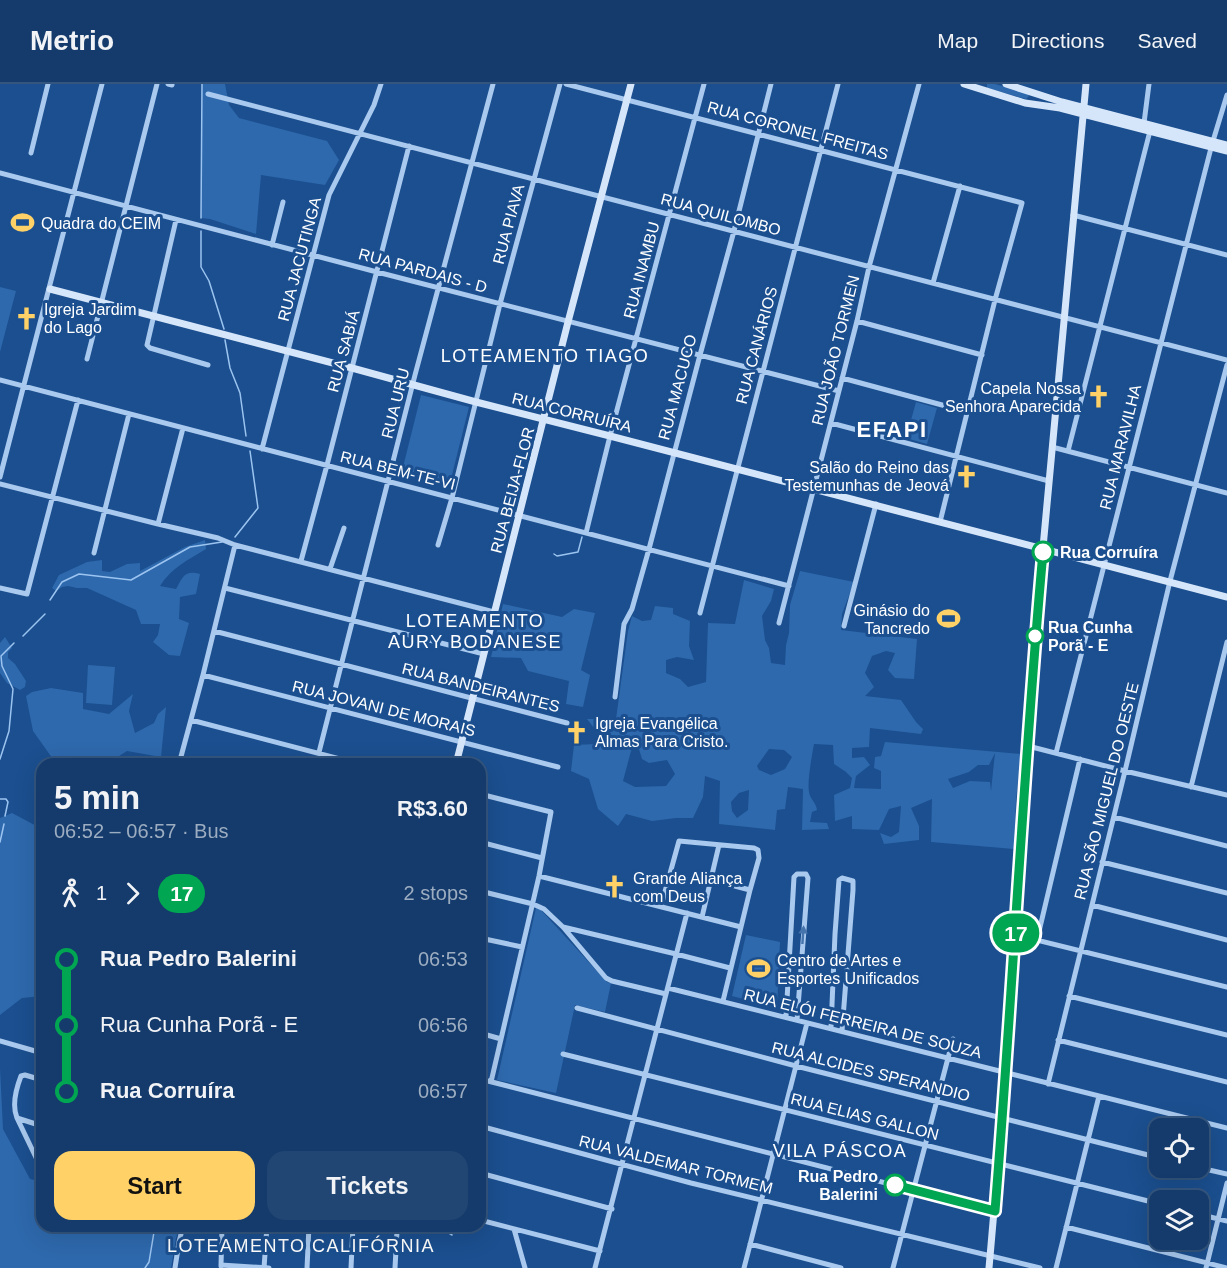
<!DOCTYPE html>
<meta charset="utf-8">
<style>
body{margin:0;font-family:Helvetica,sans-serif;background:#214673;color:#f1f3f6;height:100vh;display:flex;flex-direction:column;font-size:22px;white-space:nowrap}
*{box-sizing:border-box;margin:0}
p{font-size:20px;color:#9dadc1}
.icon{flex:none;width:33px;height:33px;fill:none;stroke:currentColor;stroke-width:2;stroke-linecap:round;stroke-linejoin:round}
.map{position:relative;flex:1;overflow:hidden}
.details{position:absolute;left:36px;top:674px;width:450px;height:474px;display:flex;flex-direction:column;background:#143b6b;border-radius:18px;box-shadow:0 6px 24px #0002,0 0 0 2px #33557e}
.details>*{flex:none}
.badge{padding:0 12px;border-radius:20px;font-size:21px;line-height:39px}
.tools{position:absolute;left:1149px;top:1034px;display:grid;gap:12px}
.tools a{display:grid;place-items:center;width:60px;height:60px;border-radius:12px;background:#143b6b;box-shadow:0 6px 24px #0002,0 0 0 2px #33557e;font-size:30px}
.map>.badge{position:absolute;translate:-50% -50%;box-shadow:0 0 0 3px #fff}
.legs{display:flex;align-items:center;gap:9px;height:66px;padding:0 18px;font-size:20px}
.legs p{margin-inline-start:auto}
.summary{display:flex;align-items:center;justify-content:space-between;height:102px;padding:0 18px}
h1{font-size:33px;font-weight:700;line-height:45px}
.primary-button{display:flex;gap:12px;margin-top:auto;padding:12px 18px}
.primary-button a{flex:1;height:69px;border-radius:18px;background:#ffd166;color:#111;font-size:24px;font-weight:700;line-height:69px;text-align:center}
.primary-button a+a{background:#214673;color:#f1f3f6}
ul{padding:0 18px;list-style:none}
li{display:flex;align-items:center;gap:21px;height:66px;font-size:22px}
li i{display:grid;place-items:center;width:9px;height:100%;margin:0 8px;background:currentColor}
li i::after{content:'';width:15px;height:15px;margin:-8px;border:4px solid;border-radius:50%;background:#143b6b}
li p{margin-inline-start:auto}
li:first-child i{background:linear-gradient(#0000 50%,currentColor 0)}
li:last-child i{background:linear-gradient(currentColor 50%,#0000 0)}
header{display:flex;align-items:center;gap:36px;box-sizing:border-box;height:84px;padding:0 30px;background:#143b6b;border-bottom:2px solid #33557e}
header strong{font-size:28px}
nav{display:flex;gap:33px;margin-inline-start:auto;font-size:21px}
.map>svg:first-child{display:block}
.green{fill:#2e69ad;fill-rule:evenodd}
.lines{fill:none;stroke-linecap:round;stroke-linejoin:round}
.stream{stroke:#9cc4f0;stroke-width:1.5}
.street{stroke:#a9c9ee;stroke-width:5}
.secondary{stroke:#d6e6fa;stroke-width:7}
.oneway{fill:#4674ac}
.line-1-casing{stroke:#fff;stroke-width:14}
.line-1{stroke:#00a651;stroke-width:9}
.stop-1-dot{fill:#fff;stroke:#00a651;stroke-width:3}
.labels{text-anchor:middle;stroke-width:6;stroke-linejoin:round;paint-order:stroke}
.street-label{font-size:16px;fill:#fff;stroke:#1b4f8f}
.poi-label{font-size:16px;fill:#fff;stroke:#1b4f8f;text-anchor:start}
.stop-label{font-size:16px;font-weight:bold;fill:#fff;stroke:#1b4f8f;text-anchor:start}
.neighbourhood-label{font-size:18px;letter-spacing:1.5px;fill:#fff;stroke:#1b4f8f}
.district-label{font-size:22px;font-weight:bold;letter-spacing:1.5px;fill:#fff;stroke:#1b4f8f}
</style>
<header>
<strong>Metrio</strong>
<nav><a>Map</a><a>Directions</a><a>Saved</a></nav>
</header>
<div class="map">
<svg width="1227" height="1184" viewBox="0 0 1227 1184">
<rect width="100%" height="100%" fill="#1b4f8f"/>
<!-- green -->
<path class="green" d="M202 0H225L229 21 239 34 327 57 339 76 325 101 261 91 256 150 210 135 201 134Z
M987 0H995L1027 9 1029 12 1026 15 987 4Z
M0 203 16 207 0 268Z
M421 311 469 323 449 403 401 391Z
M916 318 937 324 927 360 906 354Z
M205 456 206 465C188 476 171 484 160 502L176 505C183 493 184 486 200 490L196 510 180 513 179 535 189 539 180 572 169 571 153 558 158 551 160 540H141L136 526 87 504H77L68 502 62 503 56 507 52 504 59 491 87 478 102 476V487L110 488 127 480 140 479V487L185 463Z
M800 487 854 498 842 530 841 546 917 555 914 595 895 594 888 586 895 569 886 567 872 572 865 589 874 603 865 612 901 616 916 638 923 645 921 650 870 644 869 663 852 664V674L864 673 870 681 856 692 854 704 881 705V687L874 684 875 673 881 672 885 658 1021 670 1016 716 1014 765 931 758 932 715 911 724 919 742V756L884 760 880 749 891 753 899 748 901 722 889 725 879 746 852 745V732L835 737 834 711 850 704 852 694 846 688 834 680 833 661 814 660C812 671 807 698 809 708 810 715 816 718 817 726L812 728 810 738 827 739 829 745 802 746 803 705 788 703 785 725 777 726 775 746 719 740 720 697 705 692 703 713 693 734H676L652 737 626 730 618 742 598 725 589 695 571 687 574 661 596 660 598 649 587 635H616L628 547 632 532 642 537 651 536 655 522 673 524V530L690 537 689 562 694 576 677 573 666 576V589L680 595 688 603 706 598 708 539 735 540 744 496 774 505 771 517 762 532 765 556 769 564 771 579 785 581 786 561 789 549 790 521ZM634 656 638 662 642 675 649 679 667 676 675 690 666 702 635 703 623 697ZM769 665 784 666 792 673 785 685 771 691 759 686 757 682ZM995 669 991 707 990 698 970 697 953 704 948 695 969 688 978 681H989ZM749 706 748 726 737 734 732 727 731 718 739 709Z
M503 520 562 533 574 525 595 529 581 586 590 591 583 623 566 620 569 597 528 587 521 574 491 573Z
M5 553 12 564 8 568V574L15 580 26 597 25 603 20 606 7 599 0 589V559Z
M88 581 115 583 112 621 86 619Z
M51 604 83 609V625L109 630 133 610 129 627 135 649 154 639 158 630 166 623 161 673 127 667 108 679H70L69 676 55 678 33 647 26 612 32 608Z
M12 729 42 745V912L22 914 0 931V734Z
M536 824 540 825 607 898 611 899 605 928 575 921 556 1009 497 996Z
M746 851 780 858 777 924 732 912Z
M0 984 3 1045 30 1095 42 1098V1142H180L176 1154 171 1184H0Z"/>
<g class="lines">
<!-- stream -->
<path class="stream" d="M201 134 202 0
M201 147V183L209 197 224 245
M225 256 230 284 240 309 246 352
M235 453 258 424 250 367
M554 470 557 472 578 468 582 453
M50 516 62 498 79 490 131 496 190 463 222 458
M23 552 45 530
M0 675 9 647 13 605 2 582 1 572 14 559
M0 715H6L8 718 5 732
M0 758 4 740
M438 1142 452 1151
M145 1184 149 1178 155 1142"/>
<!-- street -->
<path class="street" d="M168 0 172 1
M566 0 1022 119 995 216 940 438
M208 10 1227 276
M1144 39 1149 0
M1213 57 1227 11
M31 69 48 0
M0 89 377 188 839 307
M1073 131 1227 171
M176 136 147 261 150 264 208 281
M272 161 283 118
M933 199 960 102
M857 237 982 271
M87 275 157 0
M842 294 968 328
M0 296 789 502
M831 339 1049 397
M1052 363 1227 409
M262 365 329 111 374 21 381 0
M1068 367 1150 47
M0 393 102 0
M0 400 158 440 218 454 235 461 494 528
M158 440 183 344
M586 449 610 352 704 0
M438 461 452 414 500 220 560 0
M94 469 129 330
M301 477 327 381 409 62
M330 485 344 444
M0 504 27 510 78 316
M225 504 484 570
M700 529 838 0
M779 539 857 237 869 183 919 0
M844 542 876 420
M214 547 567 639
M203 591 558 683
M615 613 624 540 632 525 649 465 700 271 734 147 771 0
M191 636 359 680
M1028 662 1125 687 1227 711
M1056 669 1211 64
M179 680 203 591 235 461
M316 680 415 291 493 0
M1191 703 1227 558
M480 710 551 728 539 792 491 998
M1114 733 1227 762
M480 758 542 774
M1102 778 1227 809
M539 792 741 843
M712 796 750 806
M480 807 533 820 544 825 563 843 606 894 612 897 666 910
M1092 821 1227 856
M661 822 679 757 754 764 758 766 759 774 750 806 723 917
M702 833 719 761
M563 843 676 870 730 884
M1016 851 1227 903
M480 854 522 863
M1037 856 1080 675
M668 904 1227 1044
M1069 912 1227 951
M577 924 796 982 1160 1074
M786 933 794 793 797 790H806L808 794 797 936
M831 944 835 850 839 796 842 794 853 797V806L842 947
M480 949 501 955
M1058 956 1227 998
M0 957 42 969
M563 970 1160 1120
M480 995 995 1127
M42 996 25 991 21 992C16 1005 12 1022 17 1034L42 1042
M1048 1000 1125 687 1170 497 1227 281
M17 1034 42 1086
M480 1042 691 1099 1040 1184
M1196 1083 1227 1090
M480 1089 612 1125
M1198 1130 1227 1137
M480 1136 600 1167
M1066 1143 1227 1184
M514 1145 525 1184
M750 1160 841 1184
M221 1181 269 1184
M221 1182 222 1142
M175 1184 179 1158 183 1142
M264 1184 267 1142
M307 1184 309 1142
M351 1184 353 1142
M395 1184 397 1147 396 1142
M595 1184 687 829
M744 1184 807 939
M893 1184 953 955
M1056 1184 1099 1012
M1206 1184 1227 1099"/>
<!-- secondary -->
<path class="secondary" d="M964 0 1025 19 1060 24 1083 30 1227 67
M1006 0 1062 18 1227 61
M50 205 352 284 476 318 610 352 1227 513
M456 680 568 238 631 0
M989 1184 1008 966 1036 539 1086 0"/>
</g>
<!-- one-way arrows -->
<defs><path id="oneway-solid" d="M-6-.8H1V-3.2L6.5 0L1 3.2V.8H-6Z" transform="scale(1.5)"/></defs>
<use class="oneway" href="#oneway-solid" transform="translate(803 851) rotate(-86)"/>
<g class="lines">
<defs>
<path id="line-1" d="M895 1101 995 1127C1013 907 1023 687 1043 468"/>
</defs>
<!-- line-1 casing -->
<use href="#line-1" class="line-1-casing"/>
<!-- line-1 -->
<use href="#line-1" class="line-1"/>
</g>
<!-- icons -->
<defs>
<symbol id="stadium-bare" viewBox="-9 -9 18 18"><path d="M0-5a6.5 5 0 1 0 0 10a6.5 5 0 1 0 0-10ZM-3.5-1.8h7v3.6h-7Z" fill="#ffd166" stroke="#1b4f8f" stroke-width="2.5" paint-order="stroke"/></symbol>
<symbol id="church-bare" viewBox="-9 -9 18 18"><path d="M-1.2-6h2.4v3.5h3.3v2.4h-3.3V6h-2.4V-.1h-3.3v-2.4h3.3Z" fill="#ffd166" stroke="#1b4f8f" stroke-width="2.5" paint-order="stroke"/></symbol>
</defs>
<g fill-rule="evenodd">
<use href="#stadium-bare" x="6" y="122" width="33" height="33"/>
<use href="#church-bare" x="10" y="218" width="33" height="33"/>
<use href="#church-bare" x="1082" y="296" width="33" height="33"/>
<use href="#church-bare" x="950" y="376" width="33" height="33"/>
<use href="#stadium-bare" x="932" y="518" width="33" height="33"/>
<use href="#church-bare" x="560" y="632" width="33" height="33"/>
<use href="#church-bare" x="598" y="786" width="33" height="33"/>
<use href="#stadium-bare" x="742" y="868" width="33" height="33"/>
</g>
<!-- markers -->
<g class="stop-1-dot">
<circle cx="1043" cy="468" r="10"/>
<circle cx="1035" cy="552" r="8"/>
<circle cx="895" cy="1101" r="10"/>
</g>
<g class="labels">
<!-- street labels -->
<g class="street-label">
<text transform="translate(798 46) rotate(15)" y="6">RUA CORONEL FREITAS</text>
<text transform="translate(721 130) rotate(15)" y="6">RUA QUILOMBO</text>
<text transform="translate(508 140) rotate(-75)" y="6">RUA PIAVA</text>
<text transform="translate(299 175) rotate(-75)" y="6">RUA JACUTINGA</text>
<text transform="translate(423 186) rotate(15)" y="6">RUA PARDAIS - D</text>
<text transform="translate(641 186) rotate(-75)" y="6">RUA INAMBU</text>
<text transform="translate(756 261) rotate(-75)" y="6">RUA CANÁRIOS</text>
<text transform="translate(835 266) rotate(-76)" y="6">RUA JOÃO TORMEN</text>
<text transform="translate(343 267) rotate(-75)" y="6">RUA SABIÁ</text>
<text transform="translate(677 303) rotate(-75)" y="6">RUA MACUCO</text>
<text transform="translate(395 319) rotate(-76)" y="6">RUA URU</text>
<text transform="translate(572 328) rotate(14)" y="6">RUA CORRUÍRA</text>
<text transform="translate(1120 363) rotate(-76)" y="6">RUA MARAVILHA</text>
<text transform="translate(398 386) rotate(14)" y="6">RUA BEM-TE-VI</text>
<text transform="translate(512 406) rotate(-75)" y="6">RUA BEIJA-FLOR</text>
<text transform="translate(481 603) rotate(14)" y="6">RUA BANDEIRANTES</text>
<text transform="translate(384 624) rotate(14)" y="6">RUA JOVANI DE MORAIS</text>
<text transform="translate(1106 707) rotate(-76)" y="6">RUA SÃO MIGUEL DO OESTE</text>
<text transform="translate(863 939) rotate(14)" y="6">RUA ELÓI FERREIRA DE SOUZA</text>
<text transform="translate(871 987) rotate(14)" y="6">RUA ALCIDES SPERANDIO</text>
<text transform="translate(865 1032) rotate(14)" y="6">RUA ELIAS GALLON</text>
<text transform="translate(676 1080) rotate(14)" y="6">RUA VALDEMAR TORMEM</text>
</g>
<!-- poi labels -->
<g class="poi-label">
<text x="41" y="145">Quadra do CEIM</text>
<text x="44" y="231">Igreja Jardim<tspan x="44" dy="18">do Lago</tspan></text>
<text x="1081" y="310" text-anchor="end">Capela Nossa<tspan x="1081" dy="18">Senhora Aparecida</tspan></text>
<text x="949" y="389" text-anchor="end">Salão do Reino das<tspan x="949" dy="18">Testemunhas de Jeová</tspan></text>
<text x="930" y="532" text-anchor="end">Ginásio do<tspan x="930" dy="18">Tancredo</tspan></text>
<text x="595" y="645">Igreja Evangélica<tspan x="595" dy="18">Almas Para Cristo.</tspan></text>
<text x="633" y="800">Grande Aliança<tspan x="633" dy="18">com Deus</tspan></text>
<text x="777" y="882">Centro de Artes e<tspan x="777" dy="18">Esportes Unificados</tspan></text>
</g>
<!-- stop labels -->
<g class="stop-label">
<text x="1060" y="474">Rua Corruíra</text>
<text x="1048" y="549">Rua Cunha<tspan x="1048" dy="18">Porã - E</tspan></text>
<text x="878" y="1098" text-anchor="end">Rua Pedro<tspan x="878" dy="18">Balerini</tspan></text>
</g>
<!-- neighbourhood labels -->
<g class="neighbourhood-label">
<text x="545" y="278">LOTEAMENTO TIAGO</text>
<text x="475" y="543">LOTEAMENTO<tspan x="475" dy="21">AURY BODANESE</tspan></text>
<text x="840" y="1073">VILA PÁSCOA</text>
<text x="301" y="1168">LOTEAMENTO CALIFÓRNIA</text>
</g>
<!-- district labels -->
<g class="district-label">
<text x="892" y="353">EFAPI</text>
</g>
</g>
</svg>
<div class="tools">
<a><svg class="icon" aria-label="locate" viewBox="0 0 24 24"><circle cx="12" cy="12" r="6"/><path d="M12 2v4M12 18v4M2 12h4M18 12h4"/></svg></a>
<a><svg class="icon" aria-label="layers" viewBox="0 0 24 24"><path d="M12 4l9 5-9 5-9-5zM3 14l9 5 9-5"/></svg></a>
</div>
<b class="badge" style="left:1016px;top:849px;background:#00a651;color:#fff">17</b>
<section class="details">
<div class="summary"><div><h1>5 min</h1><p>06:52 – 06:57 · Bus</p></div><b>R$3.60</b></div>
<div class="legs"><svg class="icon" aria-label="walk" viewBox="0 0 24 24"><circle cx="13" cy="4" r="2"/><path d="M13 8l-2 6 4 7M11 14l-3 7M7 12l3-4h3l4 4"/></svg>1<svg class="icon" aria-label="forward" viewBox="0 0 24 24"><path d="M9 5l7 7-7 7"/></svg><b class="badge" style="background:#00a651;color:#fff">17</b><p>2 stops</p></div>
<ul>
<li><i style="color:#00a651"></i><b>Rua Pedro Balerini</b><p>06:53</p></li>
<li><i style="color:#00a651"></i><span>Rua Cunha Porã - E</span><p>06:56</p></li>
<li><i style="color:#00a651"></i><b>Rua Corruíra</b><p>06:57</p></li>
</ul>
<div class="primary-button"><a>Start</a><a>Tickets</a></div>
</section>
</div>
